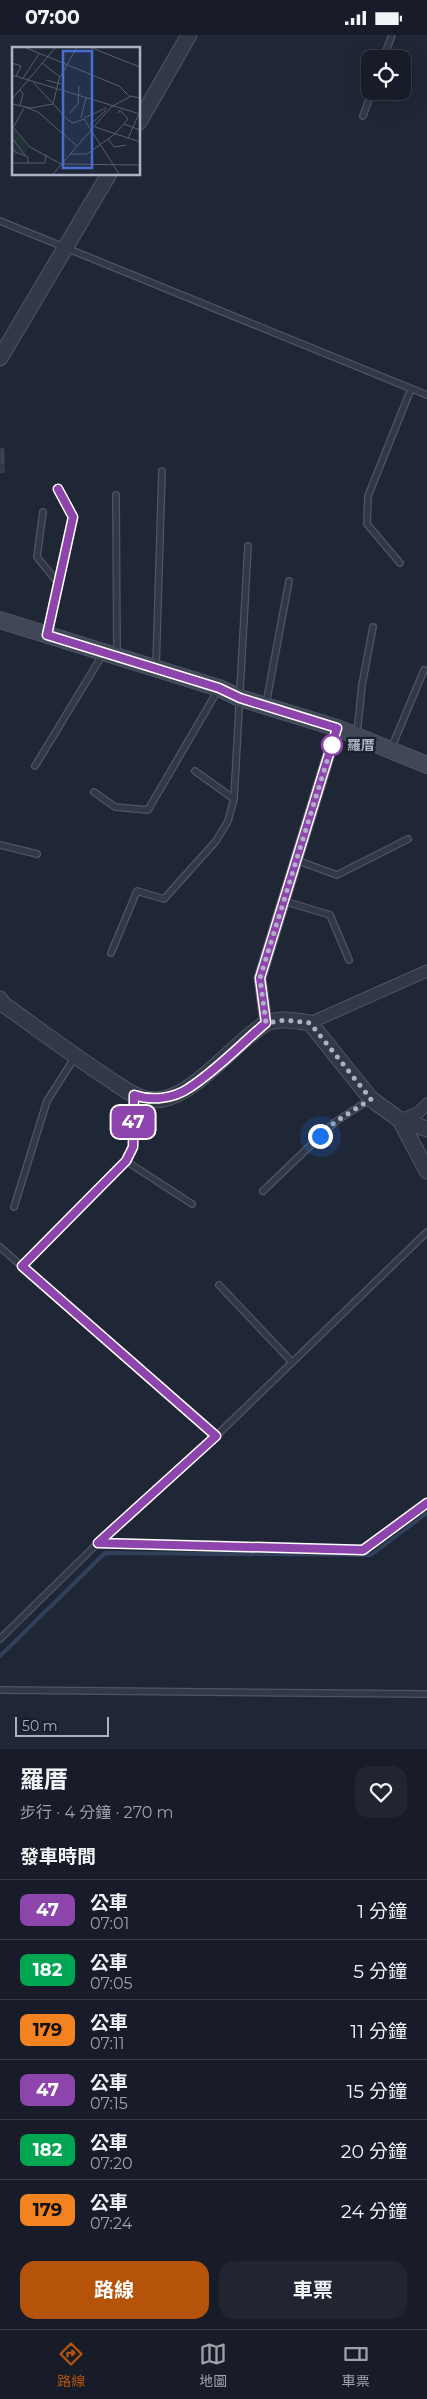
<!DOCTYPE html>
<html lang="zh-TW">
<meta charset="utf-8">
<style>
body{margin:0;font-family:Montserrat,"Noto Sans TC",sans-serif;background:#202530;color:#f1f3f6;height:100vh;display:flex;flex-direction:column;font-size:19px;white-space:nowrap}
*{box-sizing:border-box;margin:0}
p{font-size:16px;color:#9ea1a8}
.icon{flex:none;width:28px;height:28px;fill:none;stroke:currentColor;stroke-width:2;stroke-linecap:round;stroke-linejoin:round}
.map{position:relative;height:1714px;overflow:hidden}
.sheet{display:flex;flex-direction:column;background:#171c28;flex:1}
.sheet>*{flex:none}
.badge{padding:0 10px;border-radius:8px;font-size:18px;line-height:32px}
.fabs{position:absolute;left:361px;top:15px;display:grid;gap:10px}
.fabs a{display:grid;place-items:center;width:50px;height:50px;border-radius:10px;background:#171c28;box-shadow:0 5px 20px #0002,0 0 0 1px #363a45;font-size:25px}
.scale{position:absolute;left:15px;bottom:12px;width:94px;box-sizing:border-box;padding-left:5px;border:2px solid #acb2c3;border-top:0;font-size:14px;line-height:18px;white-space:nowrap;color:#acb2c3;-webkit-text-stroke:4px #181e2a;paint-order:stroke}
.you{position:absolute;width:25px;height:25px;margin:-12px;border:4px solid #fff;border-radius:50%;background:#1a73e8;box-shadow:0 0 0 8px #1a73e833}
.map>.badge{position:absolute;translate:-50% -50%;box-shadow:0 0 0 2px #fff}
h2{padding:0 20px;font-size:19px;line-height:45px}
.round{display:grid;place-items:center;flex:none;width:52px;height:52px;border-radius:15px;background:#202530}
.overview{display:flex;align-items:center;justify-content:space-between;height:85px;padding:0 20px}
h1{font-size:24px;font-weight:700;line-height:38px}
.cta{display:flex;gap:10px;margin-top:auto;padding:10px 20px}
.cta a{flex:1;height:58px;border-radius:15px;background:#b45309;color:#fff;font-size:20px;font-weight:700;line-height:58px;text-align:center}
.cta a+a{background:#202530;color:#f1f3f6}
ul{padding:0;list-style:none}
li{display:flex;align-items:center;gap:15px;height:60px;padding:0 20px;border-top:1px solid #363a45}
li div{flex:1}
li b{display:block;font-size:19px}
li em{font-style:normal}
li .badge{min-width:55px;font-weight:700;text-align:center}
.status{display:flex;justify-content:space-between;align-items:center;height:35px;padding:0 25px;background:#171c28;direction:ltr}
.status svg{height:14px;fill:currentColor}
.tab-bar{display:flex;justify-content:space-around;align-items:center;height:70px;border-top:1px solid #363a45;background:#171c28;font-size:14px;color:#9ea1a8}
.tab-bar a{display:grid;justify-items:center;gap:2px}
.tab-bar .current{color:#b45309}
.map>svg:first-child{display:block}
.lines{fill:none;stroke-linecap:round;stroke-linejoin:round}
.stream{stroke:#32405c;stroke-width:4}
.service-casing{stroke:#505564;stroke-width:8}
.minor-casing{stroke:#505564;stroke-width:13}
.tertiary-casing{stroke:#505564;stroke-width:17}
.secondary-casing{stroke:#505564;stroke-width:18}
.service{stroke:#323845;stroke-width:5.5}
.minor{stroke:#323845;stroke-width:11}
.tertiary{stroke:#323845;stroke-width:15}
.secondary{stroke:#404758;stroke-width:16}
.wall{fill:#343c4c}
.building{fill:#3d4658;stroke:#2b313e}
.line-casing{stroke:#fff;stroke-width:11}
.line{stroke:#8e44ad;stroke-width:8}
.walk{stroke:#acb2c3;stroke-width:5;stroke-dasharray:0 9}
.stop-dot{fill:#fff;stroke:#8e44ad;stroke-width:2.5}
.labels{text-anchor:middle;stroke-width:4.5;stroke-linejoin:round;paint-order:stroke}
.stop-label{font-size:14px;font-weight:bold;fill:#acb2c3;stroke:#181e2a;text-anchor:start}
.inset-road{fill:none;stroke:#575e6e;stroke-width:1}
.view{fill:#486cd2;fill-opacity:0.15;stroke:#486cd2;stroke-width:2.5}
.inset-edge{fill:none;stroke:#acb2c3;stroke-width:2.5}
</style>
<div class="status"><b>07:00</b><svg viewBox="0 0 49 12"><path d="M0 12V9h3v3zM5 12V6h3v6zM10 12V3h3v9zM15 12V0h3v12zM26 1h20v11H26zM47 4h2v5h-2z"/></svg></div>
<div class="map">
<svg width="427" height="1714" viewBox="0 0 427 1714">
<rect width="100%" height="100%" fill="#1f2635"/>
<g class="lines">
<!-- stream -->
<path class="stream" d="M0 1621 105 1518 371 1520 427 1478"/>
<defs>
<path id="service" d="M383 24 392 0
M363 81 372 56
M0 186 427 360
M116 460 117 619
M43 477 37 522 58 548
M400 528 367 489 368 461 411 354
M47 598 73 482 58 454
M156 632 162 436
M266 669 289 546
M357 699 362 650 373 592
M391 714 424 635
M35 731 103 619
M195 736 234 764
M94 757 115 772 148 775 218 655
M0 810 37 819
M296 825 337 840 408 804
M284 866 330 880 349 925
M111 918 137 856 164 864 216 806 228 786 234 764 248 511
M126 1126 192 1169
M263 1156 335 1087 369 1065
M14 1172 47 1066 75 1022
M0 1212 216 1401
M22 1231 126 1126 133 1112 134 1062
M219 1250 292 1327
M98 1508 363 1515 427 1468
M0 1604 98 1508 216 1401 427 1197
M0 1655 427 1659"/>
<path id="minor" d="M266 988 260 943 337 693
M310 988 427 936
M400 1085 418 1078 427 1069"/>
<path id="tertiary" d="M139 87 189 0
M0 323 109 139
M0 964 3 969C38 994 73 1020 109 1044 120 1051 132 1061 146 1064 187 1074 233 1007 265 989 278 982 297 986 310 988L371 1064 400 1085 427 1094
M400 1085 427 1136"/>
<path id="secondary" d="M0 585 219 653 240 663 337 693 427 730"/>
</defs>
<!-- service casing -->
<use href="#service" class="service-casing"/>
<!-- minor casing -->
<use href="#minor" class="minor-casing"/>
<!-- tertiary casing -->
<use href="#tertiary" class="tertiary-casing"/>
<!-- secondary casing -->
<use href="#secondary" class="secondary-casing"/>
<!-- service -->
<use href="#service" class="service"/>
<!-- minor -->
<use href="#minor" class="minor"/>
<!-- tertiary -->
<use href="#tertiary" class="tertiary"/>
<!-- secondary -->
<use href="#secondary" class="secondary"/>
</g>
<!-- wall -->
<path class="wall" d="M0 413H4L5 438H0Z"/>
<!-- building -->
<path class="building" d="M0 413H4L5 429 0 430Z"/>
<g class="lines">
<defs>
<path id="line" d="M58 454 73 482 47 600 219 653 240 663 337 693 260 943 266 988C241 1009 217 1035 189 1053 173 1064 151 1066 134 1060L133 1112 126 1126 22 1231 216 1401 98 1508 363 1515 427 1468"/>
</defs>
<!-- line casing -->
<use href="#line" class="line-casing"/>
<!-- line -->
<use href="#line" class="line"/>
<!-- walk -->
<path class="walk" d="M320 1101 335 1087 371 1064 310 988 285 985 266 988 260 943 332 710"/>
</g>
<!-- markers -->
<circle class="stop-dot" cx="332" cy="710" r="10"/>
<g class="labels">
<!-- stop labels -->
<g class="stop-label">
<text x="347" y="715">羅厝</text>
</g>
</g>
<!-- overview -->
<g transform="translate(12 12)">
<rect width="128" height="128" fill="#1f2635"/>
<path d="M0 80 17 100 13 108 3 105 0 99Z" fill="#223337"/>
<path class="inset-road" d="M12 0 107 39 118 50M77 0 128 20M0 16 9 19 4 29M30 16 48 30M0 28 128 67M11 31 27 7M34 33 49 37M21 35 56 73 61 76 72 72 107 127M8 43 11 47 8 59M0 52 44 0M0 57 19 61 41 57M41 57 47 32 65 0M13 60 26 65 65 99M58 66 66 57 67 39M69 71 74 51M72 71 94 61M112 77 128 83M78 78 94 63M0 79 18 100 49 117 128 118M83 80 128 95M1 81 12 61M0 91 13 108M116 91 127 67M96 92 102 100 114 98M0 100 3 105 16 110V116M58 107H75L103 87 116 72 108 63 106 66M0 116H33L34 108M41 127 99 60 119 49 128 51"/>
<path class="view" d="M51 4H80V121H51Z"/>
<rect width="128" height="128" class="inset-edge"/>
</g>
</svg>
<div class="fabs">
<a><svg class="icon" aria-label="locate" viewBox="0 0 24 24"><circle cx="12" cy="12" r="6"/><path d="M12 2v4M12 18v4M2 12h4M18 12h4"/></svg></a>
</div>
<div class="scale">50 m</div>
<div class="you" style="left:320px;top:1101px"></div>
<b class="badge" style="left:133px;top:1087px;background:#8e44ad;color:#fff">47</b>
</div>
<section class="sheet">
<div class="overview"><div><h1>羅厝</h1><p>步行 · 4 分鐘 · 270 m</p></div><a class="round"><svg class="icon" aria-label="heart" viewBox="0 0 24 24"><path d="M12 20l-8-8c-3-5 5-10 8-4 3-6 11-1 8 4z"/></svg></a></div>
<h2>發車時間</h2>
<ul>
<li><span class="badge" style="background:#8e44ad;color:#fff">47</span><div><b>公車</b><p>07:01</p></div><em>1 分鐘</em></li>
<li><span class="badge" style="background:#00a651;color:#fff">182</span><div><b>公車</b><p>07:05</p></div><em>5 分鐘</em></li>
<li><span class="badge" style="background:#f58220;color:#111">179</span><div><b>公車</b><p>07:11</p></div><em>11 分鐘</em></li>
<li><span class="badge" style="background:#8e44ad;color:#fff">47</span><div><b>公車</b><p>07:15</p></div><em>15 分鐘</em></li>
<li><span class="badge" style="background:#00a651;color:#fff">182</span><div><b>公車</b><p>07:20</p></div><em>20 分鐘</em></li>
<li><span class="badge" style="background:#f58220;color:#111">179</span><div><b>公車</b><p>07:24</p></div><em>24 分鐘</em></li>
</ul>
<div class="cta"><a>路線</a><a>車票</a></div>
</section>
<nav class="tab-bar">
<a class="current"><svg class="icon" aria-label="directions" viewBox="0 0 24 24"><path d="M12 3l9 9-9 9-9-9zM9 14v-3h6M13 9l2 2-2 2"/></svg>路線</a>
<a><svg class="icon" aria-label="map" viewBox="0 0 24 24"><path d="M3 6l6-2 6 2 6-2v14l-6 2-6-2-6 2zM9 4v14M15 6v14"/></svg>地圖</a>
<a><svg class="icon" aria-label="tickets" viewBox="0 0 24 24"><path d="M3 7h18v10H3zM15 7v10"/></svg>車票</a>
</nav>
